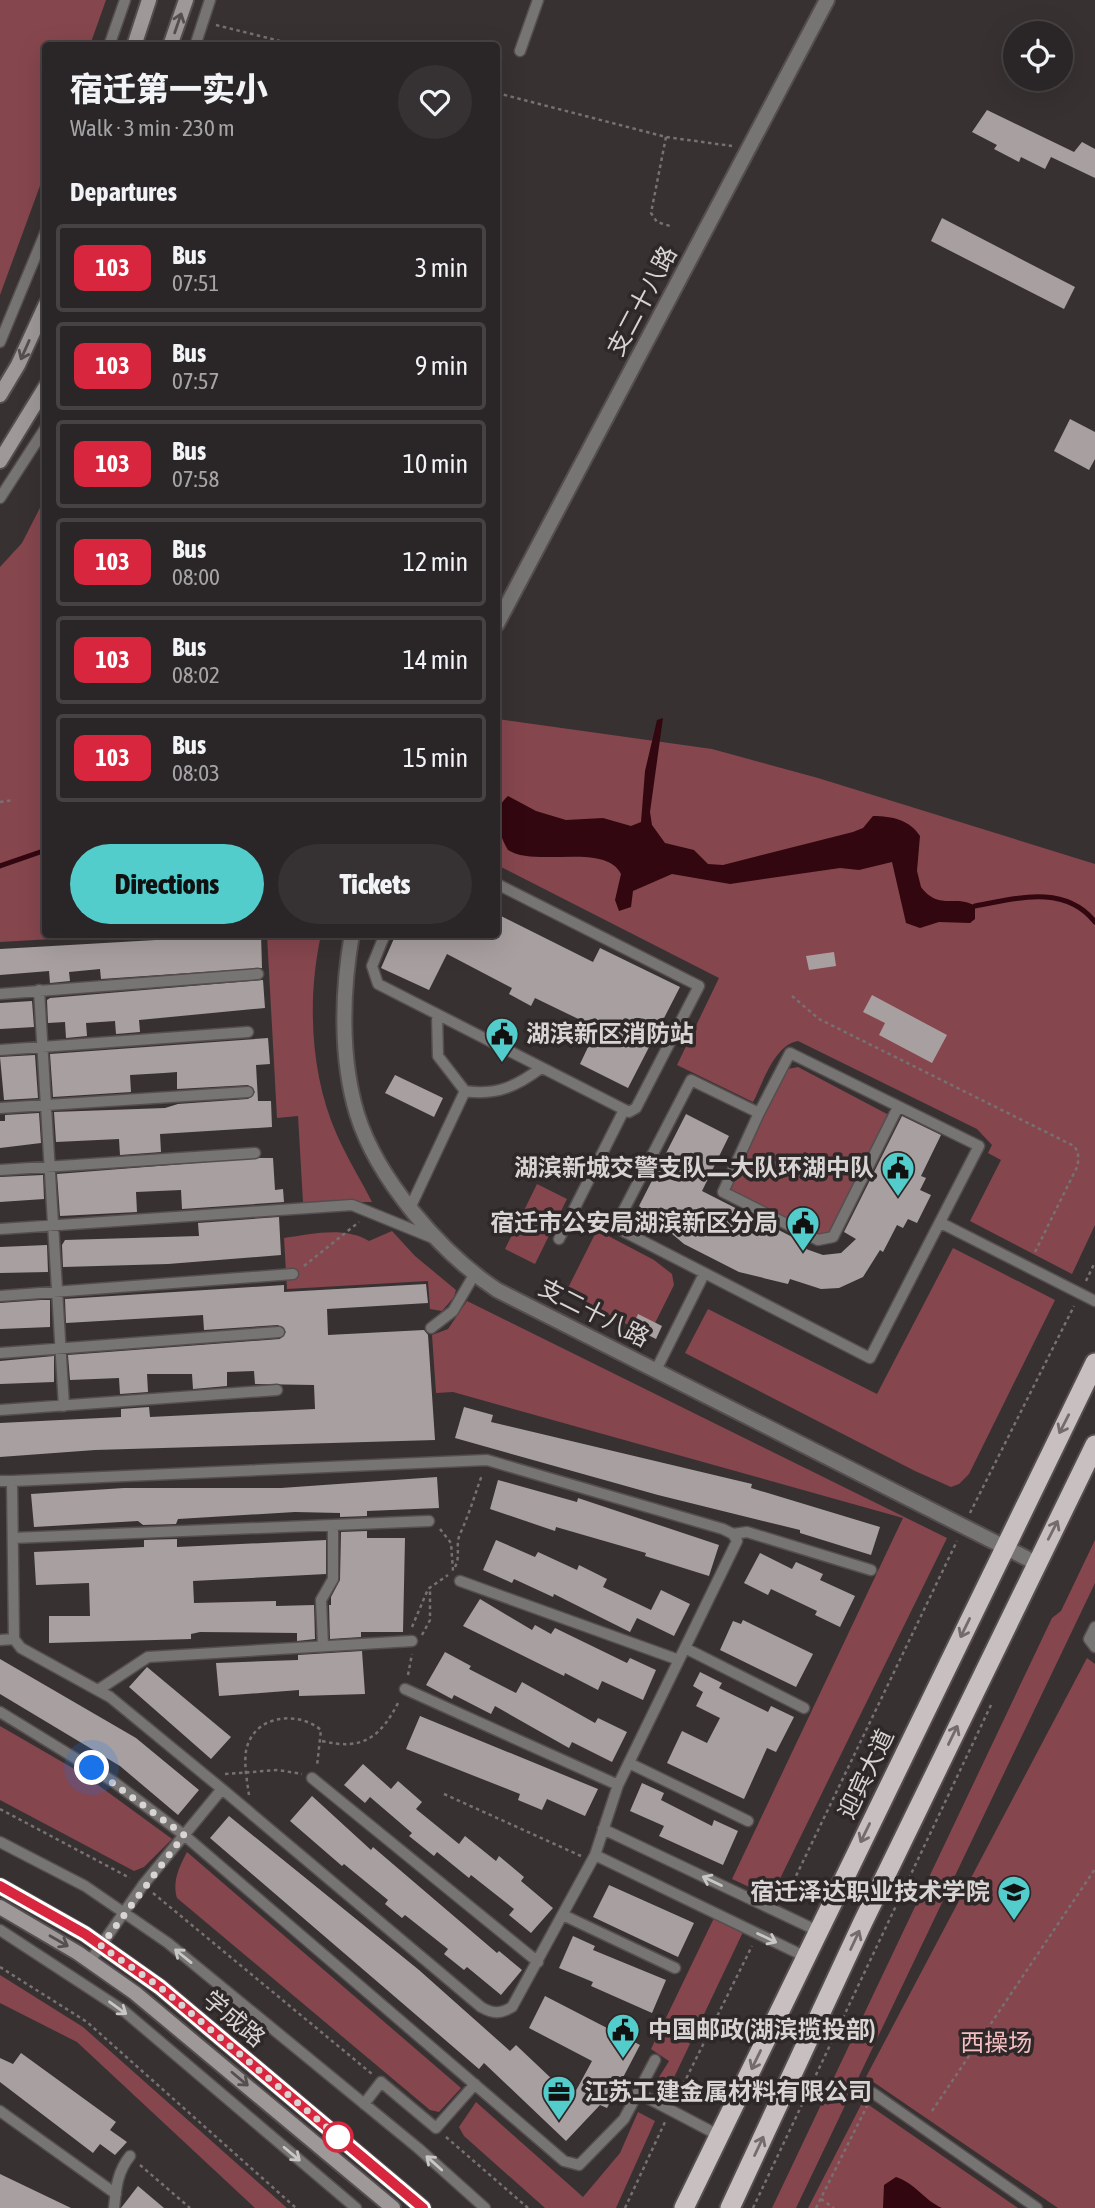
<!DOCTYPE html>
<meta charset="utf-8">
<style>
body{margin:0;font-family:"Asap Condensed","Noto Sans SC",sans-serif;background:#363132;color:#f1f3f6;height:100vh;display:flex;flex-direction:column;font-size:26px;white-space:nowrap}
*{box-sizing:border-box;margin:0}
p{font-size:23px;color:#a5a5a7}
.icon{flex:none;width:38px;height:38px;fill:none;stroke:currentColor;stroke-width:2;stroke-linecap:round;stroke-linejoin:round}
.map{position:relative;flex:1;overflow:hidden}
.drawer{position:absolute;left:42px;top:42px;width:458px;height:896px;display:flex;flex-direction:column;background:#2a2526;border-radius:7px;box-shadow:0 7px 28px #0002,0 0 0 2px #464243}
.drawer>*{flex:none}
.badge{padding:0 14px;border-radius:10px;font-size:24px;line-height:46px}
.tools{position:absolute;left:1003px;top:21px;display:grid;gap:14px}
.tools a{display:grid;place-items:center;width:70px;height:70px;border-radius:50%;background:#2a2526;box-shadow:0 7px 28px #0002,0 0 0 2px #464243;font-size:35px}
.you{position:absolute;width:35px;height:35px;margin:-18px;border:5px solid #fff;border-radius:50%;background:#1a73e8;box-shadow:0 0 0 10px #1a73e833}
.map>.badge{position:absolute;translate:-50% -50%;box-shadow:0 0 0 4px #fff}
h2{padding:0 28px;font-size:26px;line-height:63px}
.round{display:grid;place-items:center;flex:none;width:74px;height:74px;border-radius:37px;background:#363132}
.headline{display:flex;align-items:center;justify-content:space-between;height:119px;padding:0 28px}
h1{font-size:33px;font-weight:800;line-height:52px}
.button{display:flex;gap:14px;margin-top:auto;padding:14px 28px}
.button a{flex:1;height:80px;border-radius:42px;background:#53cdcb;color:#111;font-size:28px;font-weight:800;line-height:80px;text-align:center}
.button a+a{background:#363132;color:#f1f3f6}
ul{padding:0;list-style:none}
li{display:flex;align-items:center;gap:21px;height:88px;margin:0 14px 10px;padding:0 14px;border:4px solid #464243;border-radius:7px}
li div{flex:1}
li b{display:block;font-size:26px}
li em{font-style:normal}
li .badge{min-width:77px;font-weight:700;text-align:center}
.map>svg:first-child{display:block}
.green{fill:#86464e}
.water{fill:#33070f}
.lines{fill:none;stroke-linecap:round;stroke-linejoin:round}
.stream{stroke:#33070f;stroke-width:5}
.building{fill:#a8a0a0}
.service-casing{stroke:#554e4f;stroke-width:13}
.tertiary-casing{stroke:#554e4f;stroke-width:18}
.secondary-casing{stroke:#554e4f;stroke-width:18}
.trunk-casing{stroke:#554e4f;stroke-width:23}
.path{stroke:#777172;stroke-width:2.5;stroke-dasharray:3.5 3.5;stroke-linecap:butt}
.service{stroke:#777474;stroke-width:10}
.tertiary{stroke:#777474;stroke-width:14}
.secondary{stroke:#9e9898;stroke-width:14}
.trunk{stroke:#c8c0c0;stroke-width:19}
.oneway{stroke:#554f4f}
.oneway2{stroke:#736c6c}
.oneway3{stroke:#c9c6c6}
.line-casing{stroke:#fff;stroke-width:16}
.line{stroke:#d7263d;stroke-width:10}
.walk{stroke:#d8d4d4;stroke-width:7;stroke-dasharray:0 12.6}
.stop-dot{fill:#fff;stroke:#d7263d;stroke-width:3.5}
.labels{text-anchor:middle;stroke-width:7;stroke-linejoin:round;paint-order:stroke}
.street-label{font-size:24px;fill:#d8d4d4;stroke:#2e2828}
.poi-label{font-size:24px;font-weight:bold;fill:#d8d4d4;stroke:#2e2828;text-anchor:start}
.park-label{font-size:24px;fill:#f3bfc3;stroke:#2e2828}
</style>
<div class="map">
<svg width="1095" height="2208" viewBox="0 0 1095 2208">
<rect width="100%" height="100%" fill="#383132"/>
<!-- green -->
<path class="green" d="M0 0H106L90 45 46 46 45 172 0 295Z
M45 498 46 934 122 935 0 942V567L22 543Z
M497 719 712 749 818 778 1095 864V1225L1072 1274 970 1221 1001 1160 988 1153 992 1145 977 1129 798 1041C774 1045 763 1083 753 1102L677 1065 719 978 497 865Z
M267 935H321C307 998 310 1075 337 1135 347 1158 361 1180 372 1202H303L298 1116 277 1118Z
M798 1067 887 1114 886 1123 834 1229 827 1236H821L728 1188 778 1081 788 1069Z
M537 1184 567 1199 535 1264 505 1249Z
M597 1230 654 1260 672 1274 674 1285 655 1323 638 1315 632 1327 566 1292Z
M392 1231 415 1256 456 1290 454 1297 442 1311 430 1309 428 1281 287 1289 284 1238C312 1234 344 1226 369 1241Z
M953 1248 1055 1300 969 1474 959 1484 951 1487 915 1471 685 1353 708 1309 877 1394Z
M467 1301 947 1538 771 1897 732 1879 903 1518 453 1392 436 1393 432 1335 448 1329Z
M1095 1540V1583L796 2208H772L1052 1618 1061 1611Z
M1087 1658 1095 1664V2208H1058L866 2077Z
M0 1726 83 1774 172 1839 144 1867 134 1871 0 1800Z
M187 1852 461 2088 439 2112 430 2110 177 1898C172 1882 179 1867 187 1852Z
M714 1918 743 1932 669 2088 656 2082 669 2061 651 2049Z
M0 1975 83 2027 287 2208H255L77 2042 0 2003Z
M863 2101 1018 2208H808Z
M476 2102 583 2197 620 2153 638 2112 655 2121 616 2208H545L464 2136 459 2127Z"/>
<!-- water -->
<path class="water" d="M663 718 650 812 652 825 665 843 694 850 708 864 723 865 853 832 863 828 873 816C892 816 910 820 920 836L917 871 921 887C939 911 956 894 975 906V919L970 923 939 922 920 928 906 923 892 862 859 870 840 868 730 884 672 874 633 891 631 907 619 911 615 900 621 874C605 842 536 868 508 850 498 833 491 810 508 796L536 811 566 820 603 818 631 826 641 822 645 771 657 720Z
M896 2177C915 2183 924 2200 942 2208H883L884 2185Z"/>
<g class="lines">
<!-- stream -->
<path class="stream" d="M0 866 46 850
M975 906C1017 898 1065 884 1095 922"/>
</g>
<!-- building -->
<path class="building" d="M987 110 1074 152 1082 142 1095 149V178L1051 157 1045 169 1021 157 1019 162 994 149 997 145 972 132Z
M942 218 1075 287 1064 309 931 241Z
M1070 419 1095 432V459L1089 470 1054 451Z
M497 914 593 962 600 948 680 987 628 1088 580 1064 597 1028 535 998 531 1006 509 994 512 988 447 954 429 990 381 968 396 934H497Z
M261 934 262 968 101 979 100 969 69 972 70 981 50 983 49 971 0 975V949Z
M834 952 836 966 809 970 806 956Z
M263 980 265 1008 139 1020 140 1032 116 1034 115 1021 86 1023 87 1036 66 1038 65 1022 48 1023 47 1000 50 998Z
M872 995 947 1035 932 1063 879 1035 885 1023 863 1012Z
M32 1001 34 1027 0 1029V1003Z
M268 1038 270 1064 256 1065 258 1101H271L272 1127 160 1134 161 1152 120 1155 119 1139 56 1142 54 1112 165 1108 178 1104 248 1099 255 1092 248 1085 177 1089V1072L164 1073 130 1075 131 1092 53 1097 50 1054Z
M35 1055 38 1098 4 1100 0 1057Z
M395 1075 443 1098 434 1117 385 1093Z
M39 1113 41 1143 0 1148V1121H5V1115Z
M686 1114 729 1136 702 1191 808 1245 806 1249 823 1255 841 1253 856 1239 844 1232 902 1116 941 1135 921 1176 926 1178 920 1190 931 1195 917 1223 908 1219 903 1228 897 1225 883 1252 880 1250 863 1277 839 1288 821 1289 790 1279 788 1284 739 1272 684 1244 639 1206Z
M260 1158H273L275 1190 283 1189 284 1202 182 1209 181 1190 136 1192 137 1212 60 1216 57 1174Z
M43 1175 44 1199 0 1202V1177Z
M279 1217 281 1255 168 1264 63 1267 62 1245 65 1240 199 1236 198 1223Z
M47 1245 48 1272 0 1273V1247Z
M426 1284 428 1303 327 1309 328 1335 424 1330 428 1335 435 1440 95 1450 0 1457V1423L121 1417V1409L149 1407 150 1417 315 1409 314 1385 255 1384 254 1371 227 1372V1386L193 1389 192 1374H147L148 1392 120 1394 119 1378 70 1380 68 1355 280 1339 286 1332 278 1325 204 1330 203 1315 66 1323 65 1299 284 1285V1292Z
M41 1300H50V1327L0 1329V1303Z
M638 1314 662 1326 656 1339 632 1327Z
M54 1356V1382L0 1384V1361Z
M464 1407 493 1415 491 1422 752 1484 751 1488 880 1527 871 1555 800 1533V1530L658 1495 455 1438Z
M437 1477 439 1508 367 1511V1516L340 1517V1513L295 1512 178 1519 176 1524 143 1525 138 1521 34 1527 31 1494 124 1488H281Z
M498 1480 577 1502 578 1498 719 1545 709 1576 645 1556 646 1553 556 1527 555 1531 490 1509Z
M367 1531V1538H405L403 1632H361V1637L330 1639 329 1605H331V1597L340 1580 341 1532Z
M177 1539V1547L326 1540V1574L193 1581 194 1603 276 1601V1606L314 1605 315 1639 297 1641V1633L200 1632 191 1634V1639L49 1643V1616H90L89 1583 36 1585 34 1552 144 1547V1540Z
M496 1540 535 1557 538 1552 577 1570 579 1565 607 1579 603 1587 651 1610 661 1590 690 1604 674 1636 637 1618 630 1632 554 1594 553 1597 514 1579 512 1583 483 1570Z
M760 1553 792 1569 796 1562 823 1574 820 1580 855 1596 840 1627 815 1615 817 1611 771 1589 768 1595 744 1583Z
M480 1599 532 1630 535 1625 551 1634 555 1628 627 1663 630 1658 656 1670 643 1700 602 1681 598 1690 565 1673 564 1676 463 1626Z
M743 1620 813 1654 796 1687 720 1650 733 1621 741 1624Z
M362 1651 365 1694 299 1696V1690L219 1696 216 1663 298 1660V1655Z
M445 1652 471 1666 469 1669 516 1693 522 1682 595 1723 598 1718 627 1732 612 1762 572 1742 569 1748 495 1706 491 1714 454 1695 452 1699 426 1685Z
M0 1659 136 1738 199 1790 178 1815 120 1766 0 1694Z
M147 1667 231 1737 211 1759 129 1687Z
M700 1672 722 1683 719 1688 768 1712 771 1706 794 1717 776 1752 767 1748 744 1799 667 1763 682 1731 707 1743 720 1718 696 1706 703 1692 693 1686Z
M420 1716 598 1789 585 1816 547 1799 542 1810 518 1800 520 1794 406 1749Z
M363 1764 391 1789 398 1781 422 1802 416 1809 459 1844 465 1836 496 1861 499 1856 524 1877 521 1881 553 1908 531 1933 509 1915 514 1909 471 1875 469 1878 437 1852 434 1856 409 1836 412 1833 370 1797 365 1803 344 1785Z
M642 1783 664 1793 661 1800 712 1826 714 1820 738 1831 723 1865 659 1836 664 1826 630 1811Z
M312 1796 371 1850 373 1847 497 1953 499 1951 522 1970 501 1995 467 1967 464 1970 444 1954 448 1949 405 1915 402 1918 385 1904 388 1900 344 1864 342 1866 290 1821Z
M229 1816 419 1970 510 2051 516 2045 572 2098 592 2061 529 2028 545 1996 640 2045 607 2108 600 2105 566 2141 484 2063 479 2069 210 1838Z
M609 1885 694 1923 678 1957 593 1917Z
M573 1936 595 1946 593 1950 666 1980 652 2013 591 1986 593 1982 559 1968Z
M21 2053 116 2122 110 2130 127 2142 115 2155 100 2144 93 2153 0 2082V2058L13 2064Z
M0 2174 71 2208H0Z
M138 2186 164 2208H121Z"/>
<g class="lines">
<defs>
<path id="service" d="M109 46 125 0
M195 46 210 0
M520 51 538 0
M0 342 46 231
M0 498 46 427
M385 934 372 966 378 984 629 1112 636 1108 699 986 497 884
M39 990 64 1406
M0 994 258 974
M437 1014 438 1056 465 1091C496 1096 517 1086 541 1068
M0 1050 248 1032
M790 1053 979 1146 870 1358 615 1227 691 1080 759 1113Z
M0 1108 248 1092
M759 1113 723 1192 818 1240 833 1237 898 1107
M0 1170 255 1153
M410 1208 465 1091
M941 1223 1095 1301
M0 1229 352 1205 433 1238
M559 1239 624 1110
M0 1296 293 1274
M431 1328 453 1311 474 1275
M0 1353 279 1332
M656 1370 704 1274
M0 1410 277 1390
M0 1481H12
M733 1534 747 1532 871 1570
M13 1538 429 1521
M460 1581 679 1660
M1095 1627 1089 1639 1095 1647
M0 1640 14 1639
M323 1645 321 1600 333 1579V1525
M685 1648 804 1708
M405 1689 618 1785
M98 1690 148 1657 412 1641
M0 1712 114 1782 184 1835 564 2161 579 2165 624 2119 655 2060
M629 1763 748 1821
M312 1778 538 1962
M603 1829 818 1931
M0 1842 85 1886 168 1943 418 2148 485 2208
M595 1855 806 1957
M563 1915 675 1968
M0 1930 124 2011 356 2208
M90 1961 143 1885 222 1789 481 2007C493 2014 500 2014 512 2007L595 1855 618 1785 737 1541 733 1534 723 1529 487 1460 12 1481 14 1639 21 1648 110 1697 222 1789
M638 2093 720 2136
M873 2093 1037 2208
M364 2104 381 2082 436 2128 475 2084
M0 2111 116 2194
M114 2208C116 2189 117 2172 130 2156"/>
<path id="tertiary" d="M497 624 827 0
M352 934C342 991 340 1058 357 1114 377 1179 441 1253 497 1290L1036 1563"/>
<path id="secondary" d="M134 46 149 0
M170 46 186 0
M0 395 18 365 46 304
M0 461 46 386
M0 1886 85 1934 160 1987 423 2208
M0 1907 78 1953 135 1993 393 2208"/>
<path id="trunk" d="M684 2208 1095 1363
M730 2208 862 1924 1095 1445"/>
</defs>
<!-- service casing -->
<use href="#service" class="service-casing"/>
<!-- tertiary casing -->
<use href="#tertiary" class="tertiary-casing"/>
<!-- secondary casing -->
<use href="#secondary" class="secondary-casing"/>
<!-- trunk casing -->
<use href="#trunk" class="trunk-casing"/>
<!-- path -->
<path class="path" d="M216 25 300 46
M497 93 666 137 732 146
M666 137 651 213 657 222 670 226
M0 802 14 800
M792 996 819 1019 1074 1146 1078 1152V1165L1034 1254
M304 1266 359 1222
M1086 1281 1095 1262
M970 1513 1074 1306
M440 1529 451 1543 453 1571
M455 1567C461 1556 455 1545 460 1534 470 1512 474 1497 482 1475
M412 1627 428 1589 448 1575
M422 1635 430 1620V1588
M408 1675 412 1654
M322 1741C363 1751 381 1737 399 1701
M225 1774 278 1770 302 1774
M444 1794 581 1856
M249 1795C247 1781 244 1765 246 1751 253 1715 297 1710 321 1730L317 1766
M0 1809 130 1878
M153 1893 372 2074
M784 1901 957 1541
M0 1967 87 2022 296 2208
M677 2097 752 1946
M932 2111 1095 1869
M446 2137 528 2208
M140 2165 190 2208
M821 2199 834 2208
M625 2208 665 2122
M753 2208 991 1705
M816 2208 867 2106"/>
<!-- service -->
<use href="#service" class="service"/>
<!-- tertiary -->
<use href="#tertiary" class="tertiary"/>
<!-- secondary -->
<use href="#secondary" class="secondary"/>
<!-- trunk -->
<use href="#trunk" class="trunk"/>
</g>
<!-- one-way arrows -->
<defs><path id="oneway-shaft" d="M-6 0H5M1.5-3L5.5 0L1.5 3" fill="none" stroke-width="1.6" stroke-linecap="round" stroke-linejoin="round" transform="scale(1.75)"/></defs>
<g class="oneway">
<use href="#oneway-shaft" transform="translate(178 23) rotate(-71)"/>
<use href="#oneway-shaft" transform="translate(25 350) rotate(114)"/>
<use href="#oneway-shaft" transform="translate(59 1941) rotate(30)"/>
<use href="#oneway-shaft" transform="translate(240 2079) rotate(40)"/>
</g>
<g class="oneway2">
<use href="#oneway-shaft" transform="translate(1064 1424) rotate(117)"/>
<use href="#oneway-shaft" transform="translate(1053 1530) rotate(-63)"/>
<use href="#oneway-shaft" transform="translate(965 1628) rotate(116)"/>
<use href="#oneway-shaft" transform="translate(953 1735) rotate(-64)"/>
<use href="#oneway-shaft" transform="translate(865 1833) rotate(116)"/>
<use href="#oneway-shaft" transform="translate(855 1940) rotate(-65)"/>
<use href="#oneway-shaft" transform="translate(756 2060) rotate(116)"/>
<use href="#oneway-shaft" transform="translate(759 2146) rotate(-65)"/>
</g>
<g class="oneway3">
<use href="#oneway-shaft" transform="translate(712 1881) rotate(-154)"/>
<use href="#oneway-shaft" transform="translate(767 1938) rotate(26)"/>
<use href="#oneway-shaft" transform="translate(183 1956) rotate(-141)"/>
<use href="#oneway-shaft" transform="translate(118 2008) rotate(36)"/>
<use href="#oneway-shaft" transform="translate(292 2154) rotate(40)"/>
<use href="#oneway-shaft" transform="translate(434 2163) rotate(-138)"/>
</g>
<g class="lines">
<defs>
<path id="line" d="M0 1886 85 1934 160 1987 423 2208"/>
</defs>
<!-- line casing -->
<use href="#line" class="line-casing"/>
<!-- line -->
<use href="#line" class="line"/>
<!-- walk -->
<path class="walk" d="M92 1768 184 1835 101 1946 160 1987 342 2140 338 2137"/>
</g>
<!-- icons -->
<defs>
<symbol id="civic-pin" viewBox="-11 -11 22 30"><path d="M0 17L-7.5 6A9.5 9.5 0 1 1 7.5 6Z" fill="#53cdcb" stroke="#2e2828"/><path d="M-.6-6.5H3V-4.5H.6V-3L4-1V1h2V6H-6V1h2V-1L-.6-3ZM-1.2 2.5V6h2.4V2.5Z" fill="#111"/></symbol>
<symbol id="university-pin" viewBox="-11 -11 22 30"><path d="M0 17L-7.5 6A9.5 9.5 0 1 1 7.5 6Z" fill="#53cdcb" stroke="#2e2828"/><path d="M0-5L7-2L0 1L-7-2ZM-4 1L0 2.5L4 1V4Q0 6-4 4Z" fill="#111"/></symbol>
<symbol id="office-pin" viewBox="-11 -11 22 30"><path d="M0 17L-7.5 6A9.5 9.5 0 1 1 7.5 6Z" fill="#53cdcb" stroke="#2e2828"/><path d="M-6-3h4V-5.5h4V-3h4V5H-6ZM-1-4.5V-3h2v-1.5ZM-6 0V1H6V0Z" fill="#111"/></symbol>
</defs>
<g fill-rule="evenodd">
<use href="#civic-pin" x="483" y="1015" width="38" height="52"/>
<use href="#civic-pin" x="879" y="1149" width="38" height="52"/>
<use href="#civic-pin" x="784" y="1204" width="38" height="52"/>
<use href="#university-pin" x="995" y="1873" width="38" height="52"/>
<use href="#civic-pin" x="604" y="2011" width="38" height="52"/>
<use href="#office-pin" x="540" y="2073" width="38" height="52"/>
</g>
<!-- markers -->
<circle class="stop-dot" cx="338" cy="2137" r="14"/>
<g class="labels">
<!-- street labels -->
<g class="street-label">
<text transform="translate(642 301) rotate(-62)" y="8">支二十八路</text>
<text transform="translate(594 1313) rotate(27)" y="8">支二十八路</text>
<text transform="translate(866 1774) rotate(-64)" y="8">迎宾大道</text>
<text transform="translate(234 2019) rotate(40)" y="8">学成路</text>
</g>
<!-- poi labels -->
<g class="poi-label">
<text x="526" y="1042">湖滨新区消防站</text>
<text x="874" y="1176" text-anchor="end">湖滨新城交警支队二大队环湖中队</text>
<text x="778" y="1231" text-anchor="end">宿迁市公安局湖滨新区分局</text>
<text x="990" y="1900" text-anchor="end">宿迁泽达职业技术学院</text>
<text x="648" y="2038">中国邮政(湖滨揽投部)</text>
<text x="584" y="2100">江苏工建金属材料有限公司</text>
</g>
<!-- park labels -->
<g class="park-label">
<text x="996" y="2051">西操场</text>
</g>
</g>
</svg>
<div class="tools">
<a><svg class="icon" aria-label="locate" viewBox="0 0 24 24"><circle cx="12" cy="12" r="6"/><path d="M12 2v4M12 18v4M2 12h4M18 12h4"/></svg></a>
</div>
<div class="you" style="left:92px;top:1768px"></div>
<section class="drawer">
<div class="headline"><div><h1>宿迁第一实小</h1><p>Walk · 3 min · 230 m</p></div><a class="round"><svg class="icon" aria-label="heart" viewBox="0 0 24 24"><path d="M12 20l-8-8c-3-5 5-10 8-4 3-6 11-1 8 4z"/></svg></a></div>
<h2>Departures</h2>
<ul>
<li><span class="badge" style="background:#d7263d;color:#fff">103</span><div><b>Bus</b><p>07:51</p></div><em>3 min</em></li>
<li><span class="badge" style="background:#d7263d;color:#fff">103</span><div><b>Bus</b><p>07:57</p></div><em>9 min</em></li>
<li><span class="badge" style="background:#d7263d;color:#fff">103</span><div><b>Bus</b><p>07:58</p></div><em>10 min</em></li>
<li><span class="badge" style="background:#d7263d;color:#fff">103</span><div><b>Bus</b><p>08:00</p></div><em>12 min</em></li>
<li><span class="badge" style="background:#d7263d;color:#fff">103</span><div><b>Bus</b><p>08:02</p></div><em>14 min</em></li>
<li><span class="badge" style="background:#d7263d;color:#fff">103</span><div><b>Bus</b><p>08:03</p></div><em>15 min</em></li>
</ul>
<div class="button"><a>Directions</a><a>Tickets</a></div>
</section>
</div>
